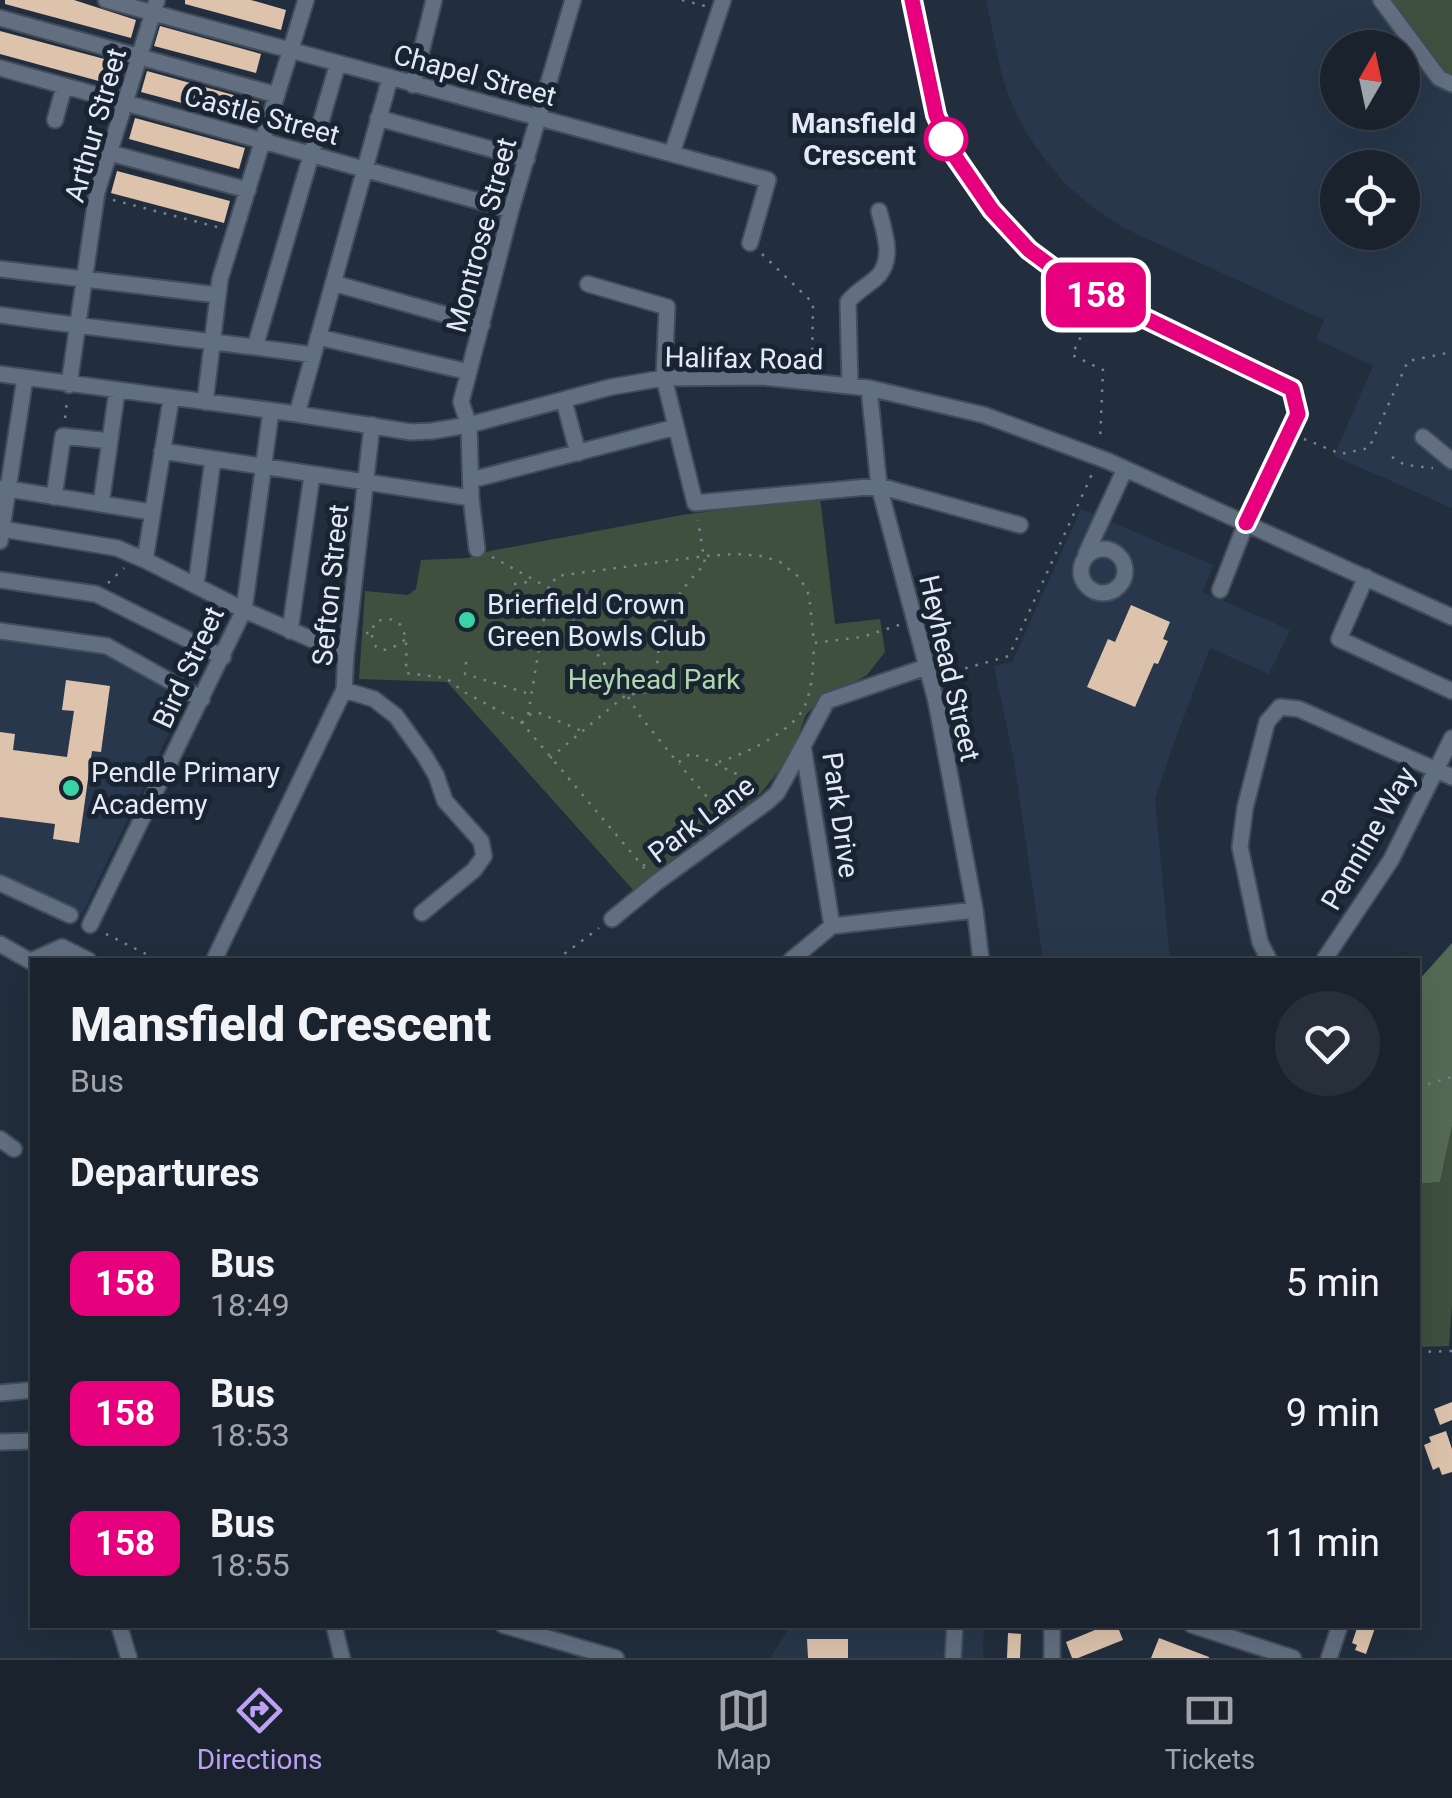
<!DOCTYPE html>
<style>
body{margin:0;font-family:Roboto,sans-serif;background:#272f3a;color:#f1f3f6;height:100vh;display:flex;flex-direction:column;font-size:38px;white-space:nowrap}
*{box-sizing:border-box;margin:0}
p{font-size:32px;color:#9fa4aa}
.icon{flex:none;width:55px;height:55px;fill:none;stroke:currentColor;stroke-width:2;stroke-linecap:round;stroke-linejoin:round}
.map{position:relative;flex:1;overflow:hidden}
.sheet{position:absolute;left:30px;top:958px;width:1390px;height:670px;display:flex;flex-direction:column;background:#1a222e;border-radius:0px;box-shadow:0 10px 40px #0002,0 0 0 2px #383f4a}
.sheet>*{flex:none}
.badge{padding:0 20px;border-radius:15px;font-size:35px;line-height:65px}
.needle{width:65px;rotate:9deg}
.buttons{position:absolute;left:1320px;top:30px;display:grid;gap:20px}
.buttons a{display:grid;place-items:center;width:100px;height:100px;border-radius:50%;background:#1a222e;box-shadow:0 10px 40px #0002,0 0 0 2px #383f4a;font-size:50px}
.map>.badge{position:absolute;translate:-50% -50%;box-shadow:0 0 0 5px #fff}
h2{padding:0 40px;font-size:38px;line-height:90px}
.round{display:grid;place-items:center;flex:none;width:105px;height:105px;border-radius:52px;background:#272f3a}
.headline{display:flex;align-items:center;justify-content:space-between;height:170px;padding:0 40px}
h1{font-size:48px;font-weight:800;line-height:75px}
ul{padding:0;list-style:none}
li{display:flex;align-items:center;gap:30px;height:130px;padding:0 40px}
li div{flex:1}
li b{display:block;font-size:38px}
li em{font-style:normal}
li .badge{min-width:110px;font-weight:700;text-align:center}
.tab-bar{display:flex;justify-content:space-around;align-items:center;height:140px;border-top:2px solid #383f4a;background:#1a222e;font-size:28px;color:#9fa4aa}
.tab-bar a{display:grid;justify-items:center;gap:5px}
.tab-bar .active{color:#bca0f2}
.map>svg:first-child{display:block}
.built{fill:#28374b;fill-rule:evenodd}
.green{fill:#3f503e}
.forest{fill:#556a54}
.building{fill:#ddc3ac}
.lines{fill:none;stroke-linecap:round;stroke-linejoin:round}
.minor-casing{stroke:#434c5a;stroke-width:19}
.path{stroke:#7a8390;stroke-width:2.5;stroke-dasharray:2.5 8;stroke-linecap:butt}
.minor{stroke:#626f81;stroke-width:15}
.line-casing{stroke:#fff;stroke-width:22}
.line{stroke:#e6007e;stroke-width:15}
.stop-dot{fill:#fff;stroke:#e6007e;stroke-width:5}
.poi-dot{fill:#39d4a5;stroke:#192433;stroke-width:4}
.labels{text-anchor:middle;stroke-width:10;stroke-linejoin:round;paint-order:stroke}
.street-label{font-size:28px;fill:#e3eaf5;stroke:#192433}
.stop-label{font-size:28px;font-weight:bold;fill:#e3eaf5;stroke:#192433;text-anchor:end}
.poi-label{font-size:28px;fill:#e3eaf5;stroke:#192433;text-anchor:start}
.park-label{font-size:28px;fill:#aed7ac;stroke:#192433}
</style>
<div class="map">
<svg width="1452" height="1658" viewBox="0 0 1452 1658">
<rect width="100%" height="100%" fill="#222e3d"/>
<!-- built -->
<path class="built" d="M986 0H1371L1434 83 1441 88 1452 92V508L1334 456 1373 366 1316 339 1324 320 1128 230 1096 210 1065 184 1044 158 1025 131 1011 102 1002 76ZM1338 48H1402V112H1338ZM1338 168H1402V232H1338Z
M1081 509 1213 565 1203 592 1290 630 1269 674 1210 648 1175 740 1155 799 1170 960H1043L1014 761 994 666 1012 662Z
M0 639 102 652 186 698 82 914 0 878Z
M791 1625H984L983 1658H770Z"/>
<!-- green -->
<path class="green" d="M1371 0H1452V92L1441 88 1434 83Z
M820 497 835 624 880 619 885 652 867 675 817 703 806 715 793 749 777 773 761 793 635 892 447 682 359 679 365 591 408 595 416 589 421 560 467 558 490 551 682 515Z
M1452 1126V1305L1449 1346 1418 1347V1184L1440 1182Z"/>
<!-- forest -->
<path class="forest" d="M1452 943V1126L1440 1182 1418 1184V981Z"/>
<!-- building -->
<path class="building" d="M5 0H74L136 20 131 38 5 4Z
M185 0H251L286 10 281 30 185 4Z
M160 26 261 54 256 73 154 46Z
M0 31 123 64 117 86 0 54Z
M147 71 259 102 253 122 141 92Z
M135 118 245 148 239 169 129 139Z
M117 171 230 201 224 223 111 193Z
M1131 605 1170 622 1163 639 1168 641 1158 664 1154 663 1135 707 1087 687 1108 639 1115 642Z
M66 680 110 686 101 752 92 751 79 843 53 839 55 824 0 817V732L15 734 13 750 67 757 74 711 62 710Z
M1452 1402V1420L1440 1425 1434 1409Z
M1446 1431 1452 1449V1472L1442 1475 1439 1467 1433 1470 1424 1445 1431 1442 1429 1437Z
M1107 1625H1117L1123 1640 1078 1658H1072L1066 1642Z
M1358 1625H1376L1366 1654 1355 1650 1357 1645 1352 1643Z
M1008 1633 1021 1634 1020 1658H1007Z
M1159 1638 1209 1657V1658H1151Z
M807 1639H848V1658H808Z"/>
<g class="lines">
<defs>
<path id="minor" d="M106 0 768 180 750 243
M913 0 936 115 951 152 992 210 1029 250 1076 285 1292 389 1298 415 1246 523 1220 590
M1381 0 1439 78 1452 84
M0 18 277 95
M0 68 511 210
M413 85 434 0
M378 118 527 159
M55 120 64 87
M110 153 248 190
M672 153 723 0
M0 269 218 295
M333 283 482 325
M588 284 667 307 664 378 695 503 879 486 1020 525
M0 315C104 330 209 340 313 355
M318 337 469 372
M255 347 338 63
M0 374 297 414 411 432 432 431 469 425 611 387 664 378 763 377 869 388 984 415 1108 461 1452 617
M69 385 97 192 157 0
M850 386 848 302C857 290 870 285 879 275 894 257 884 231 879 211
M869 388 879 486 936 701 975 910 981 960
M171 399 145 560 244 610 346 654
M564 401 578 453
M205 402 220 279 306 0
M297 414 390 78
M1423 437 1452 461
M162 451 471 498
M471 480 676 427
M2 488 151 512
M54 497 63 436 110 441
M101 504 117 391
M2 529 117 548 145 560
M0 541 25 378
M1081 571a22 22 0 1 1 44 0a22 22 0 1 1-44 0Z
M477 549 471 498 469 425 461 402 511 210 573 0
M1086 554 1125 469
M1366 577 1339 639 1452 691
M0 580 96 594 223 657
M196 585 213 459
M0 631 107 646 202 699
M290 631 312 475
M344 690 374 699 396 716 424 755 436 775 445 801 481 841 484 856 474 870 422 913
M0 883 70 915
M612 919 657 882 767 802 777 793 803 746
M90 925 244 610 271 411
M832 926 803 746 827 701 926 667
M0 944 30 961 32 960
M33 960 62 947 88 960
M214 960 344 690 346 654 372 425
M791 960 832 926 975 910
M1269 960 1260 942 1240 847 1245 808 1267 722 1280 707 1299 709 1452 777
M1324 960 1391 860 1452 738
M0 1139 14 1149
M0 1393 32 1390
M0 1442 32 1441
M119 1625 129 1658
M334 1625 342 1658
M503 1625 616 1658
M1192 1625 1293 1658
M953 1658 955 1625
M1052 1658V1625
M1329 1658 1340 1625"/>
</defs>
<!-- minor casing -->
<use href="#minor" class="minor-casing"/>
<!-- path -->
<path class="path" d="M682 0 705 6
M113 200 221 228
M762 254 813 303 812 364
M1094 309 1072 355 1103 370 1100 442
M65 418 67 401
M1304 439 1341 454 1369 448 1408 361 1452 352
M1392 457 1405 465 1433 468
M492 557 549 588 625 692 640 716 678 763 691 753 761 785
M108 583 124 568
M514 584 535 581
M366 633H371L375 622C412 608 406 650 406 673L446 678 464 692 522 723 646 870
M372 635C375 660 393 648 406 639
M466 662 465 674 530 694
M945 674 1009 656 1092 474
M529 715 537 712 582 731
M522 723 528 715 549 588 557 576 705 556 736 554 762 556 780 562 800 578 809 595 814 643 862 637 899 625
M550 758 626 695 657 691C656 632 663 607 705 564L698 520
M719 762C742 755 785 735 800 714 813 696 813 665 814 644
M643 866 714 805 679 764
M106 934 158 960
M556 960 599 928
M1418 1087 1452 1077
M1418 1352 1452 1351"/>
<!-- minor -->
<use href="#minor" class="minor"/>
</g>
<g class="lines">
<defs>
<path id="line" d="M912 0 936 115 952 152 992 210 1029 250 1076 285 1292 389 1298 414 1246 523"/>
</defs>
<!-- line casing -->
<use href="#line" class="line-casing"/>
<!-- line -->
<use href="#line" class="line"/>
</g>
<!-- markers -->
<circle class="stop-dot" cx="946" cy="139" r="20"/>
<g class="poi-dot">
<circle cx="467" cy="620" r="10"/>
<circle cx="71" cy="788" r="10"/>
</g>
<g class="labels">
<!-- street labels -->
<g class="street-label">
<text transform="translate(475 75) rotate(15)" y="10">Chapel Street</text>
<text transform="translate(262 115) rotate(15)" y="10">Castle Street</text>
<text transform="translate(95 125) rotate(-74)" y="10">Arthur Street</text>
<text transform="translate(481 235) rotate(-75)" y="10">Montrose Street</text>
<text transform="translate(744 358) rotate(1)" y="10">Halifax Road</text>
<text transform="translate(330 585) rotate(-84)" y="10">Sefton Street</text>
<text transform="translate(188 667) rotate(-65)" y="10">Bird Street</text>
<text transform="translate(950 668) rotate(77)" y="10">Heyhead Street</text>
<text transform="translate(841 815) rotate(82)" y="10">Park Drive</text>
<text transform="translate(701 819) rotate(-37)" y="10">Park Lane</text>
<text transform="translate(1368 838) rotate(-60)" y="10">Pennine Way</text>
</g>
<!-- stop labels -->
<g class="stop-label">
<text x="916" y="133">Mansfield<tspan x="916" dy="32">Crescent</tspan></text>
</g>
<!-- poi labels -->
<g class="poi-label">
<text x="487" y="614">Brierfield Crown<tspan x="487" dy="32">Green Bowls Club</tspan></text>
<text x="91" y="782">Pendle Primary<tspan x="91" dy="32">Academy</tspan></text>
</g>
<!-- park labels -->
<g class="park-label">
<text x="654" y="689">Heyhead Park</text>
</g>
</g>
</svg>
<div class="buttons">
<a><svg class="needle" viewBox="-14 -14 28 28"><path d="M0-13l5 13h-10z" fill="#e53935"/><path d="M0 13l5-13h-10z" fill="#9fa4aa"/></svg></a>
<a><svg class="icon" aria-label="locate" viewBox="0 0 24 24"><circle cx="12" cy="12" r="6"/><path d="M12 2v4M12 18v4M2 12h4M18 12h4"/></svg></a>
</div>
<b class="badge" style="left:1096px;top:295px;background:#e6007e;color:#fff">158</b>
<section class="sheet">
<div class="headline"><div><h1>Mansfield Crescent</h1><p>Bus</p></div><a class="round"><svg class="icon" aria-label="heart" viewBox="0 0 24 24"><path d="M12 20l-8-8c-3-5 5-10 8-4 3-6 11-1 8 4z"/></svg></a></div>
<h2>Departures</h2>
<ul>
<li><span class="badge" style="background:#e6007e;color:#fff">158</span><div><b>Bus</b><p>18:49</p></div><em>5 min</em></li>
<li><span class="badge" style="background:#e6007e;color:#fff">158</span><div><b>Bus</b><p>18:53</p></div><em>9 min</em></li>
<li><span class="badge" style="background:#e6007e;color:#fff">158</span><div><b>Bus</b><p>18:55</p></div><em>11 min</em></li>
</ul>
</section>
</div>
<nav class="tab-bar">
<a class="active"><svg class="icon" aria-label="directions" viewBox="0 0 24 24"><path d="M12 3l9 9-9 9-9-9zM9 14v-3h6M13 9l2 2-2 2"/></svg>Directions</a>
<a><svg class="icon" aria-label="map" viewBox="0 0 24 24"><path d="M3 6l6-2 6 2 6-2v14l-6 2-6-2-6 2zM9 4v14M15 6v14"/></svg>Map</a>
<a><svg class="icon" aria-label="tickets" viewBox="0 0 24 24"><path d="M3 7h18v10H3zM15 7v10"/></svg>Tickets</a>
</nav>
